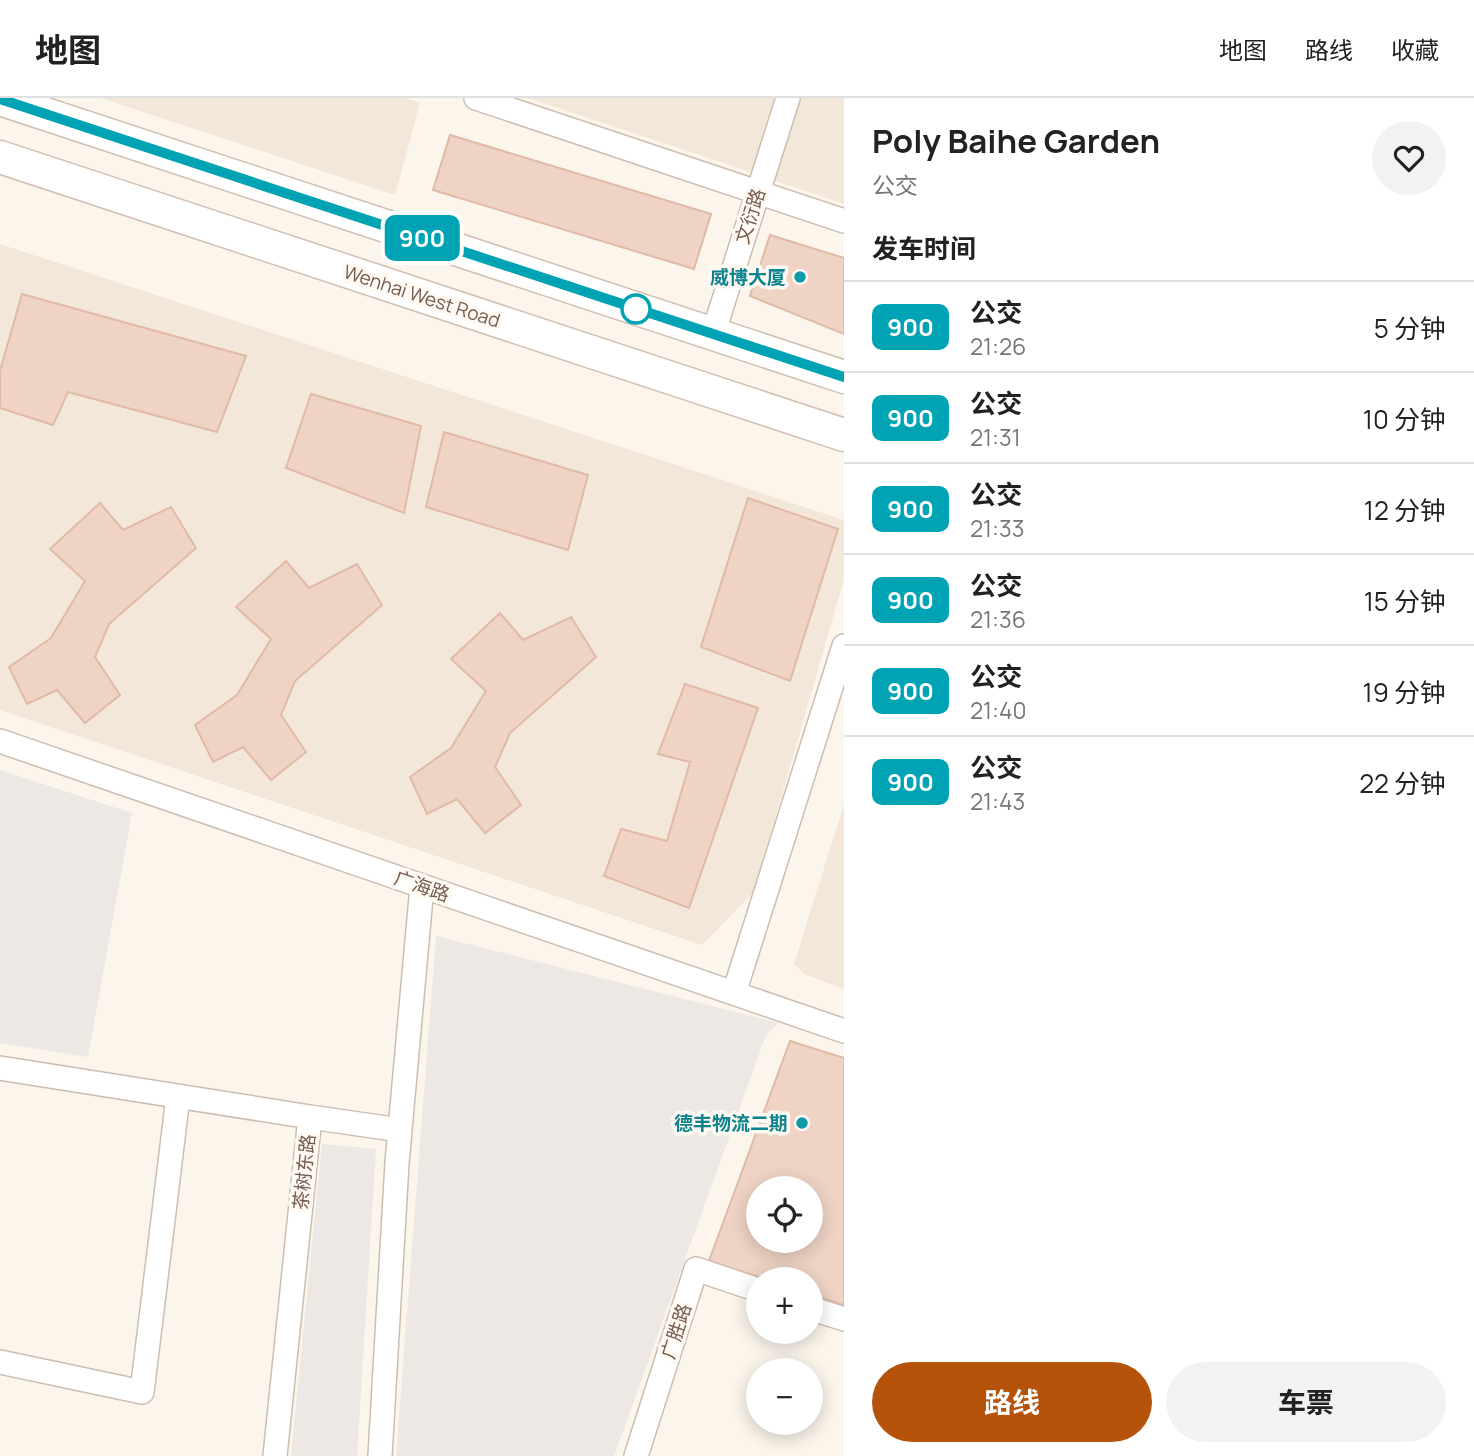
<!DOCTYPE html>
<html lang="zh">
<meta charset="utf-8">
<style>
body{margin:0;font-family:Manrope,"Noto Sans SC",sans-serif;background:#f2f2f2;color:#222;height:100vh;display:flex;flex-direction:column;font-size:26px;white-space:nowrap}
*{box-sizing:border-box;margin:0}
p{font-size:23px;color:#767676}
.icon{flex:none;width:38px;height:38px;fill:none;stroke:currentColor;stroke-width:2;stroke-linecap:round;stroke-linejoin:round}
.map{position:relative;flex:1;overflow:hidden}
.details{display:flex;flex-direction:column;background:#fff;width:630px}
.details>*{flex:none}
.badge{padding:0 14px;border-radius:10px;font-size:24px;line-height:46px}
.tools{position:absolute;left:746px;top:1078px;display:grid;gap:14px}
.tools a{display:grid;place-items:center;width:77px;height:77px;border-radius:50%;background:#fff;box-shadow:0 4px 18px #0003;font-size:35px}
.map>.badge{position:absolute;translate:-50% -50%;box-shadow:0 0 0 4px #fff}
h2{padding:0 28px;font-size:26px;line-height:63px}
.round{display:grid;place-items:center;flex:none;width:74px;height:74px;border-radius:37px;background:#f2f2f2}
.summary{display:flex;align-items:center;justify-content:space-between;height:119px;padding:0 28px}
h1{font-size:33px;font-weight:700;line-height:52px}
.action{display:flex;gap:14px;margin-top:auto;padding:14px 28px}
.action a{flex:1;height:80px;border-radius:42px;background:#b45309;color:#fff;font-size:28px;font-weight:700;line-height:80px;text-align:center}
.action a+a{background:#f2f2f2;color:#222}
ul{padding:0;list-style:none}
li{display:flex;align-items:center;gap:21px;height:91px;padding:0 28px;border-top:2px solid #e0e0e0}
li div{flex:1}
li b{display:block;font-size:26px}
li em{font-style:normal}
li .badge{min-width:77px;font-weight:700;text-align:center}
header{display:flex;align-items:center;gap:42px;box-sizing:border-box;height:98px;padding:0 35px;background:#fff;border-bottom:2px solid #e0e0e0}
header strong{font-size:33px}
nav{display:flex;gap:38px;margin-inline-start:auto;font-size:24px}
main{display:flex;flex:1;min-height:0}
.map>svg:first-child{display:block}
.residential{fill:#f3e7da}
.industrial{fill:#ede8e3}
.building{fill:#efd4c5;stroke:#e0baa6;stroke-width:2;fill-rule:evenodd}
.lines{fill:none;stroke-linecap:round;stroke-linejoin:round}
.street-casing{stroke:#cdbdb1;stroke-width:26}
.secondary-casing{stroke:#d2bfb1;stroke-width:35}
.street{stroke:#fff;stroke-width:23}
.secondary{stroke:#fff;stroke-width:32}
.line-casing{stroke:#fff;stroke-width:16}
.line{stroke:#00a3b4;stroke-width:10}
.culture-dot{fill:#0f9aa8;stroke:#fef9f2;stroke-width:2.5}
.stop-dot{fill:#fff;stroke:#00a3b4;stroke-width:3.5}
.labels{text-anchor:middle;stroke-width:7;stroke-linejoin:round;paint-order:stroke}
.street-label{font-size:19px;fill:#755c4f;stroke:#fef9f2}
.culture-label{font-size:19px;font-weight:bold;fill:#0d838f;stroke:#fef9f2;text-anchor:end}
</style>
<header>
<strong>地图</strong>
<nav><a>地图</a><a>路线</a><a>收藏</a></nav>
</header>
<main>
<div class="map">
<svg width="844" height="1358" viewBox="0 0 844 1358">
<rect width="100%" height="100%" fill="#fbf5eb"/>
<!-- residential -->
<path class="residential" d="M101 0H405L420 5 395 97Z
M528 0H844V106L741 71Z
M0 146 844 422V481L754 794 702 847 0 612Z
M844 706V891L804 876 794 866Z"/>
<!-- industrial -->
<path class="industrial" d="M0 672 132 715 88 959 0 945Z
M436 838 779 925 766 937 614 1358H396Z
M322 1046 376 1051 357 1358H291Z"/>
<!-- building -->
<path class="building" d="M450 37 711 116 694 171 433 92Z
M770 137 844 160V236L750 198Z
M22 196 246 258 217 334 68 294 53 327 0 310V273Z
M311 296 421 328 404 415 286 370Z
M444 334 588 377 568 452 426 409Z
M748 400 838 431 790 583 701 549Z
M100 405 123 432 171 409 196 450 109 526 95 559 120 597 85 625 57 592 27 606 9 569 51 540 85 483 50 451Z
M286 463 309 490 357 466 382 507 295 583 281 617 306 654 271 682 243 649 213 664 195 627 237 597 271 541 236 509Z
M500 515 523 542 571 519 596 559 510 635 495 669 521 707 485 735 457 701 427 716 410 679 451 650 486 593 451 561Z
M685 586 758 610 689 810 604 778 621 731 667 743 690 664 658 656Z
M790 943 844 960V1207L810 1196V1181H765L709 1163ZM758 1090H810V1143H758Z"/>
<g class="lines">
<defs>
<path id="street" d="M476 0 844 123
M713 236 788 0
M0 643 844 933
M734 895 844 548
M0 970 310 1019 275 1358
M310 1019 400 1032
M810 1210 844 1221
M0 1264 142 1294 178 999
M380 1358 397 1065 422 788
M636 1358 696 1171 758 1192"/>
<path id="secondary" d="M0 1 844 279
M0 59 844 337"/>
</defs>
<!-- street casing -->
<use href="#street" class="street-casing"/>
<!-- secondary casing -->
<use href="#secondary" class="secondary-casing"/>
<!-- street -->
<use href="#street" class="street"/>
<!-- secondary -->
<use href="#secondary" class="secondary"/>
</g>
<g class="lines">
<defs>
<path id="line" d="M0 1 844 279"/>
</defs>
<!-- line casing -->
<use href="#line" class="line-casing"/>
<!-- line -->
<use href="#line" class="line"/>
</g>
<!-- markers -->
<g class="culture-dot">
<circle cx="800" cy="179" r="7"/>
<circle cx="802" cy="1025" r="7"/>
</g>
<circle class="stop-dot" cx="636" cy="211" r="14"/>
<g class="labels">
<!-- street labels -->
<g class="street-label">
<text transform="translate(750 118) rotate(-72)" y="7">文衍路</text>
<text transform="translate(422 198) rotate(18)" y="7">Wenhai West Road</text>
<text transform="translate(422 788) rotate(19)" y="7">广海路</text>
<text transform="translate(304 1074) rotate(-84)" y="7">茶树东路</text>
<text transform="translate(676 1233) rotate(-72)" y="7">广胜路</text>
</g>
<!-- culture labels -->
<g class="culture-label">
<text x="786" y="186">威博大厦</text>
<text x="788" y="1032">德丰物流二期</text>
</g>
</g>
</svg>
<div class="tools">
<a><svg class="icon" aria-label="locate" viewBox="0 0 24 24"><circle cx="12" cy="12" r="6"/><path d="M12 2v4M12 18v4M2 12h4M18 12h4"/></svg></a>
<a>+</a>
<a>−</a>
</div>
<b class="badge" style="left:422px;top:140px;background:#00a3b4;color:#fff">900</b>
</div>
<section class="details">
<div class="summary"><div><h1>Poly Baihe Garden</h1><p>公交</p></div><a class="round"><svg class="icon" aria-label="heart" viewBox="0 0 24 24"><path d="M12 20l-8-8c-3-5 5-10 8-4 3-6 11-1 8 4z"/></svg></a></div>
<h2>发车时间</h2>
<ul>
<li><span class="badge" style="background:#00a3b4;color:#fff">900</span><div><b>公交</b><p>21:26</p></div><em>5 分钟</em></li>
<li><span class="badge" style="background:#00a3b4;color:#fff">900</span><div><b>公交</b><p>21:31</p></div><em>10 分钟</em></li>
<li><span class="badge" style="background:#00a3b4;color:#fff">900</span><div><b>公交</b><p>21:33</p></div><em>12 分钟</em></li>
<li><span class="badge" style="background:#00a3b4;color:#fff">900</span><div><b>公交</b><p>21:36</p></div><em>15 分钟</em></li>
<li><span class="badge" style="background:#00a3b4;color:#fff">900</span><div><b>公交</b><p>21:40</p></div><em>19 分钟</em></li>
<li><span class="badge" style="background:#00a3b4;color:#fff">900</span><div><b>公交</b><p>21:43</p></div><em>22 分钟</em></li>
</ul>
<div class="action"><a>路线</a><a>车票</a></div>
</section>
</main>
